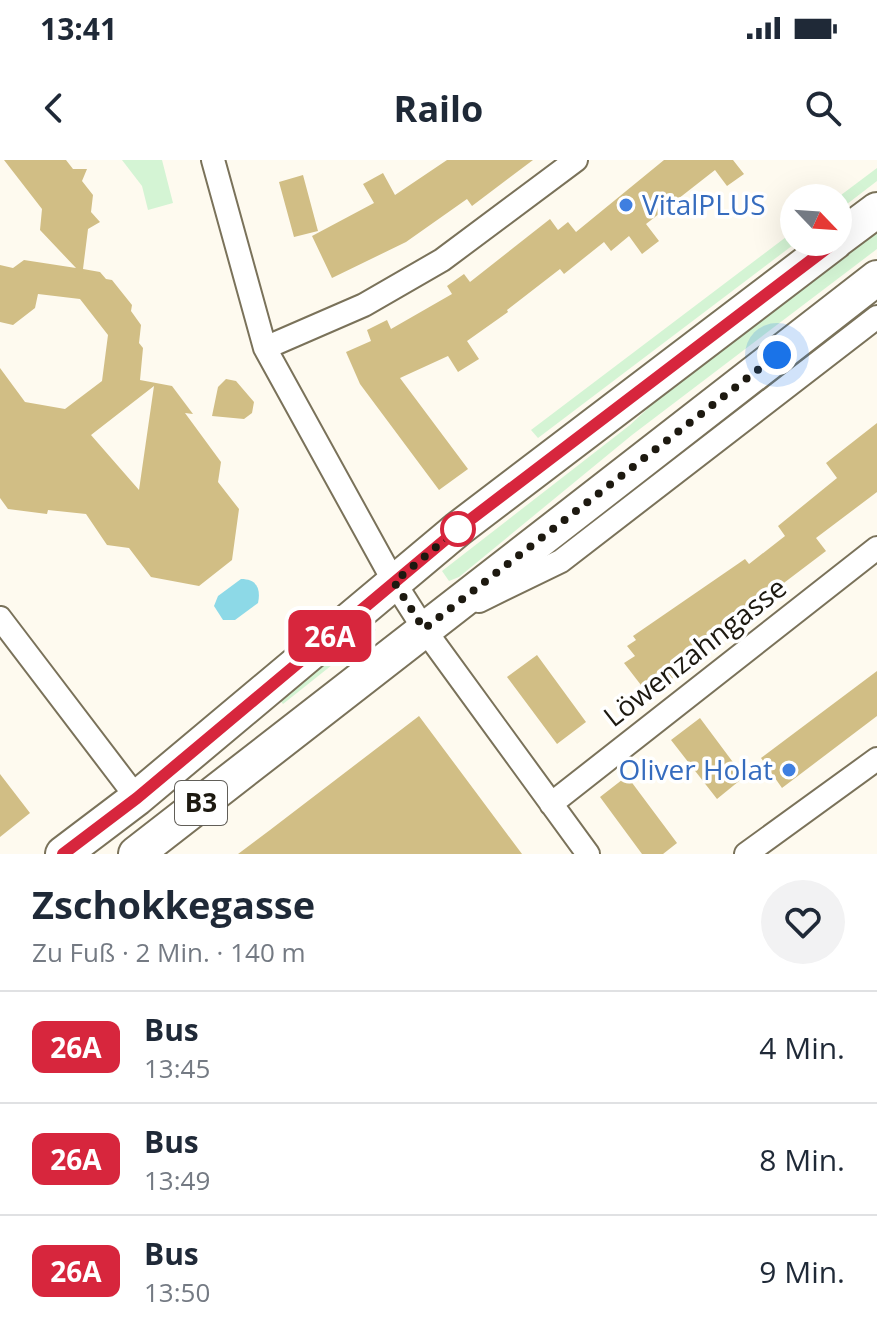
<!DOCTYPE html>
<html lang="de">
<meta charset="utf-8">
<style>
body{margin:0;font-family:"Open Sans",sans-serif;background:#f2f2f3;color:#1f2937;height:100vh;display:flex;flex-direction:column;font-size:30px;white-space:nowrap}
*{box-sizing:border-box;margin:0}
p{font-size:26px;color:#747a83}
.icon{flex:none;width:44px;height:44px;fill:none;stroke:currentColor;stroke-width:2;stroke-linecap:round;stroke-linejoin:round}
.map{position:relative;height:694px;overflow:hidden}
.details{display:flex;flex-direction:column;background:#fff;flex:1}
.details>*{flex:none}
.badge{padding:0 16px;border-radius:12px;font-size:28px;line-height:52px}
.needle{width:52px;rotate:115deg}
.tools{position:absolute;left:780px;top:24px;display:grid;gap:16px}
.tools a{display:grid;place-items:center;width:72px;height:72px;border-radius:50%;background:#fff;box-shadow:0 8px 32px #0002;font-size:40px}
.you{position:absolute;width:40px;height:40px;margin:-20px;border:6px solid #fff;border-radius:50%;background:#1a73e8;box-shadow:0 0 0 12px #1a73e833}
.map>.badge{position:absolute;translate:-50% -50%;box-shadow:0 0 0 4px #fff}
.round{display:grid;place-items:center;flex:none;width:84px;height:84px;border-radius:42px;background:#f2f2f3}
.summary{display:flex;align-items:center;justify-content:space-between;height:136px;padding:0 32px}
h1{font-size:38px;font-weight:700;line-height:60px}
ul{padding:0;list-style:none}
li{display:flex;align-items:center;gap:24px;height:112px;padding:0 32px;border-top:2px solid #e0e1e3}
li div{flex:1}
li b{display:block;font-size:30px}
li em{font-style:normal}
li .badge{min-width:88px;font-weight:700;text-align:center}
.status{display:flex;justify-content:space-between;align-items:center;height:56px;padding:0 40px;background:#fff;direction:ltr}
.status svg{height:22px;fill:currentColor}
header{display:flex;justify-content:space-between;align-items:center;height:104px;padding:0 32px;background:#fff;font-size:36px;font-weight:700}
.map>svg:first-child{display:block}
.green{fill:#d4f4d4}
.water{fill:#8dd9e7}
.building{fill:#d1be85;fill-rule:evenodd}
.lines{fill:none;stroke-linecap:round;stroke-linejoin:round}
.street-casing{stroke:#7a725a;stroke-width:26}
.primary-casing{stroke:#7a725a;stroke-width:38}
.street{stroke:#fff;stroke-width:22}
.primary{stroke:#fff;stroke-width:34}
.line-casing{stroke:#fff;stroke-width:18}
.line{stroke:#d7263d;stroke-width:12}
.walk{stroke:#1d1910;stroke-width:8;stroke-dasharray:0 14.4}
.shop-dot{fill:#3f7fe0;stroke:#fff;stroke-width:3}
.stop-dot{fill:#fff;stroke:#d7263d;stroke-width:4}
.labels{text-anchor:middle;stroke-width:7;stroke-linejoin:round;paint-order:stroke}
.shield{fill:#fff;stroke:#615e58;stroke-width:2}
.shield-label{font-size:26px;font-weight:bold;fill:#1d1910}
.shop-label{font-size:28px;fill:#366cbe;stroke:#fff;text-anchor:start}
.street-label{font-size:28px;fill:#1d1910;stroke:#fff}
</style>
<div class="status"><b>13:41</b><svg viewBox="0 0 49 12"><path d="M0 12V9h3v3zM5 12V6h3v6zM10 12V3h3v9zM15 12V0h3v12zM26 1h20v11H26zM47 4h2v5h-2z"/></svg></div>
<header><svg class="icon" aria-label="back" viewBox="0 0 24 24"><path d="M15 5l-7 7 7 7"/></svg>Railo<svg class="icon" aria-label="search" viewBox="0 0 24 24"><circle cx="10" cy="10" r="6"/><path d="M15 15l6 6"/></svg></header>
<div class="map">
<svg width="877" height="694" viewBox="0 0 877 694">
<rect width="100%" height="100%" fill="#fefaef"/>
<!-- green -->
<path class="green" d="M122 0H162L173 43 148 50 142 26Z
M877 8V21L838 51 837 38Z
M877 68V89L632 275 459 417 449 421 442 411 630 265 674 224Z
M794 71V82H797L538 278 531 270Z
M371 463 376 470 283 544 277 537Z"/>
<!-- water -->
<path class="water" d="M241 419C257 419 261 429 258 443L235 460H223L214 446 218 436Z"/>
<!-- building -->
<path class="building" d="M4 0H66L73 9H87L82 21 93 35 91 52 100 62 88 69 83 109 100 112 106 119 112 120 132 145 131 151 141 165 139 183 143 188 140 220 172 226 193 254 185 253 221 302 218 322 239 349 232 400 199 426 151 417 129 388 107 385 86 354 48 350 47 354 8 349 0 338V208L25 242 65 249 102 221 108 175 80 139 38 134 35 148 13 165 0 162V105L13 108 24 100 76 108 40 70 42 49ZM154 226 139 330 91 275Z
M447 0H533L472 46 467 39 406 82 332 118 312 76 374 43 363 24 383 13 395 35Z
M664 0H733L744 14 727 26 715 10 646 64 659 81 642 94 629 76 611 91 604 82 564 114 560 109 507 150 508 152 467 181 479 199 458 212 448 196 400 218 468 309 439 330 360 224 346 192 371 181 367 170 387 160 391 169 452 134 447 126 464 114 470 122 550 59 558 70 568 62 576 72Z
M303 15 318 71 294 77 279 22Z
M226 219 236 221 254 242 252 253 244 259 212 256 218 227Z
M877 263V332L816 378 826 391 672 508 677 515 660 528 655 521 644 529 624 503 635 496 627 486 636 480 633 476 745 399 749 404 785 376 778 366 837 318 826 303Z
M537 495 586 562 557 584 507 517Z
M877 511V556L782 628 761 598Z
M419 556 522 694H238L270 670Z
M700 558 744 617 717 639 671 580Z
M0 614 30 653 0 677Z
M627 616 677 683 663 694H642L600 637Z"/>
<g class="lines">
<defs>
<path id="street" d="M213 0 265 188 394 422 424 469 588 694
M265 188 364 145 442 100 576 0
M479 441 561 401 877 157
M0 458 137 638
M551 644 877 388
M746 694 877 599"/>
<path id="primary" d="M838 79 877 50
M63 694 137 638 458 369 835 82
M136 694 877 118"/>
</defs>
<!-- street casing -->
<use href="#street" class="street-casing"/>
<!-- primary casing -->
<use href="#primary" class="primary-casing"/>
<!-- street -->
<use href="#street" class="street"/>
<!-- primary -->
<use href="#primary" class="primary"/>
</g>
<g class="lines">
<defs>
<path id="line" d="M63 694 137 638 458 369 835 82"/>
</defs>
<!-- line casing -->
<use href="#line" class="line-casing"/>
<!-- line -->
<use href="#line" class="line"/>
<!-- walk -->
<path class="walk" d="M458 369 394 422 424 469 777 195"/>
</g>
<!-- markers -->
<g class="shop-dot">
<circle cx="626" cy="45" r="8"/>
<circle cx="789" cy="610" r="8"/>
</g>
<circle class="stop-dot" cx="458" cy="369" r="16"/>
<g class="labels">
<!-- shield labels -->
<rect class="shield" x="175" y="621" width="52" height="44" rx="6"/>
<g class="shield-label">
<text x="201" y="652">B3</text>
</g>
<!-- shop labels -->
<g class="shop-label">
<text x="642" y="55">VitalPLUS</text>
<text x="773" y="620" text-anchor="end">Oliver Holat</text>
</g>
<!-- street labels -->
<g class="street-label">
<text transform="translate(695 492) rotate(-38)" y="10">Löwenzahngasse</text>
</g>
</g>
</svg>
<div class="tools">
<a><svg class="needle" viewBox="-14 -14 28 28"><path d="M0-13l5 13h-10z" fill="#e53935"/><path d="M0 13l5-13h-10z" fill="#747a83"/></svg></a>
</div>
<div class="you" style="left:777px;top:195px"></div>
<b class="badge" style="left:330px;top:476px;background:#d7263d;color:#fff">26A</b>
</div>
<section class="details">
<div class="summary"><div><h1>Zschokkegasse</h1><p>Zu Fuß · 2 Min. · 140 m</p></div><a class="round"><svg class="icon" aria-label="heart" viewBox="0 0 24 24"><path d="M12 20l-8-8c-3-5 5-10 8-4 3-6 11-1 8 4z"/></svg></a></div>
<ul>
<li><span class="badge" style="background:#d7263d;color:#fff">26A</span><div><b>Bus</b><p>13:45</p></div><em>4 Min.</em></li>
<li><span class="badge" style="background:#d7263d;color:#fff">26A</span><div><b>Bus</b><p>13:49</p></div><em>8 Min.</em></li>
<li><span class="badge" style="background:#d7263d;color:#fff">26A</span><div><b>Bus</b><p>13:50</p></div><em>9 Min.</em></li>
</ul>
</section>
